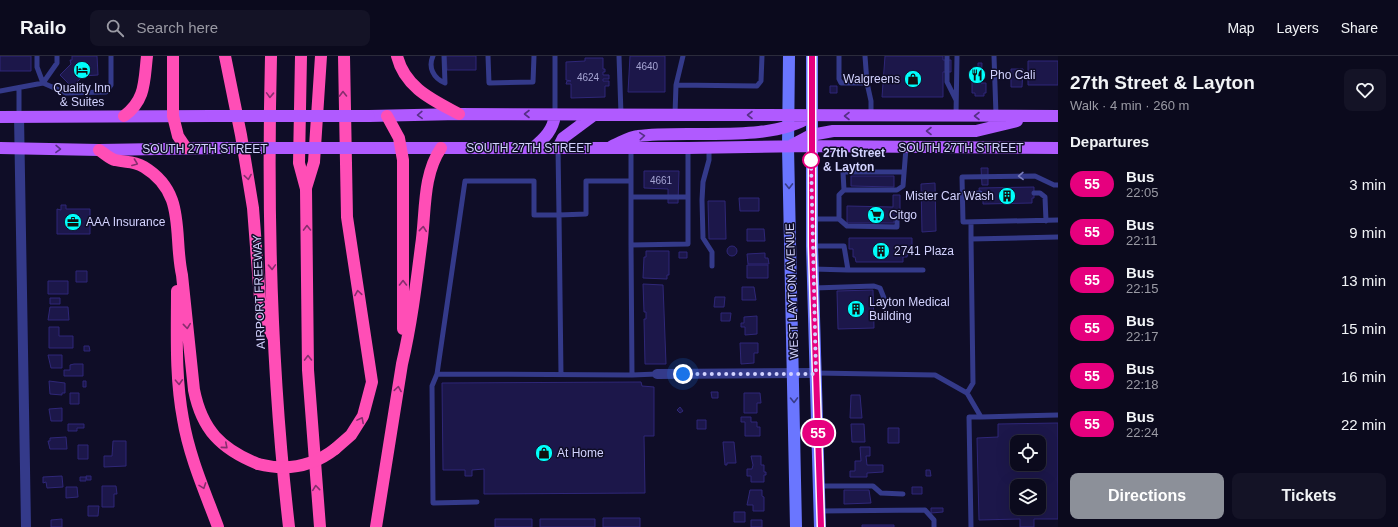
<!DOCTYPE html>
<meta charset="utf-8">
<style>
body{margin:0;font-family:Arial,sans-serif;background:#141326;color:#f1f3f6;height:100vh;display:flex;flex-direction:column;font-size:15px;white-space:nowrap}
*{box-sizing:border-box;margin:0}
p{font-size:13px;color:#9a9aa4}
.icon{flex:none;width:22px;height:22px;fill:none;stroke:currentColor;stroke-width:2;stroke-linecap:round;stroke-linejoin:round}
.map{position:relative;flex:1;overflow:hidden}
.details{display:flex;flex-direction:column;background:#0b0a1d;width:340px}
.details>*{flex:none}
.badge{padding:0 8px;border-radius:13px;font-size:14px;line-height:26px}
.tools{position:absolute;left:1010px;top:379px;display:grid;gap:8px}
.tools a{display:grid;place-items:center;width:36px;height:36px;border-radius:8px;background:#0b0a1d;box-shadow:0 4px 16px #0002,0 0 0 1px #2b2b3b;font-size:20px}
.you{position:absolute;width:20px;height:20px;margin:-10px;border:3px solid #fff;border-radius:50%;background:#1a73e8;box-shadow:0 0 0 6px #1a73e833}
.map>.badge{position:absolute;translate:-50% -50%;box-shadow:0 0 0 2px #fff}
h2{padding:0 12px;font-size:15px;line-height:36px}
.round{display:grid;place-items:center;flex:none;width:42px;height:42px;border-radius:8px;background:#141326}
.summary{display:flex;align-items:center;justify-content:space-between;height:68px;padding:0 12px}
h1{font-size:19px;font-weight:800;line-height:30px}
.action{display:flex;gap:8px;margin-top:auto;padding:8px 12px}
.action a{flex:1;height:46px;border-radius:8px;background:#8c9099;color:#fff;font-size:16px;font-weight:800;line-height:46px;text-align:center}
.action a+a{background:#141326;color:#f1f3f6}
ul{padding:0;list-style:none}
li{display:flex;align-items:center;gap:12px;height:48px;padding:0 12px}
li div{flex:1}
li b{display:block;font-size:15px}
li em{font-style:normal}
li .badge{min-width:44px;font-weight:700;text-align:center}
header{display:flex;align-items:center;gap:24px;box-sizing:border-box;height:56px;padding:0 20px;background:#0b0a1d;border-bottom:1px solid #2b2b3b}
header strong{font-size:19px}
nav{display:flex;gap:22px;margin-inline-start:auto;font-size:14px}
.search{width:280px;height:36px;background:#141326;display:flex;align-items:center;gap:10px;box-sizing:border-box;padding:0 14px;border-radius:8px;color:#9a9aa4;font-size:15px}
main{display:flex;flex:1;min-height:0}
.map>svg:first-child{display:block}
.building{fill:#1c174a;stroke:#2f2778;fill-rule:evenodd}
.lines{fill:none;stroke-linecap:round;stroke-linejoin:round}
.lane{stroke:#343a8a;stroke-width:5}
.street{stroke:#343a8a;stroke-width:10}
.secondary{stroke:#6a76ff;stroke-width:12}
.primary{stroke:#b05aff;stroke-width:12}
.highway{stroke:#ff4eb6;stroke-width:12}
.primary-bridge{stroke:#b05aff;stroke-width:12}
.highway-bridge{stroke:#ff4eb6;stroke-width:12}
.oneway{stroke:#872e6e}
.oneway2{stroke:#573088}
.oneway3{stroke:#7c7fbf}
.oneway4{stroke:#383c88}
.line-casing{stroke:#fff;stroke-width:9}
.line{stroke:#e6007e;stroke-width:6}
.walk{stroke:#d3d3ff;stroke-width:4;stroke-dasharray:0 7.2}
.stop-dot{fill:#fff;stroke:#e6007e;stroke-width:2}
.labels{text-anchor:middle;stroke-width:3;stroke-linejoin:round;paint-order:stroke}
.number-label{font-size:10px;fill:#a5a4d2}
.poi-label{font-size:12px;fill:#d3d3ff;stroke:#0f0d27;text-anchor:start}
.street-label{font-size:12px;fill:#d3d3ff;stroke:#0f0d27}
.stop-label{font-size:12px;font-weight:bold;fill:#d3d3ff;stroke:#0f0d27;text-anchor:start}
</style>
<header>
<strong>Railo</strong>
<div class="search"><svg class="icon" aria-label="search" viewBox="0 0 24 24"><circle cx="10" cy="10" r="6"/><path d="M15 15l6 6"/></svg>Search here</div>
<nav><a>Map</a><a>Layers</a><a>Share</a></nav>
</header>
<main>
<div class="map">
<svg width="1058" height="471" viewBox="0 0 1058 471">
<rect width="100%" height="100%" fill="#0f0d27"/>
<!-- building -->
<path class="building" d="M0 0H31V15H0Z
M72 0H97L98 19 83 20 72 31 60 19 71 8 70 4H72Z
M446 0H476V14H447Z
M630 0H665V36H628Z
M885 0H943V4H951V16H943V41H882Z
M585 2H603V13H605V16H603V19H609V23H603V25H609V30H605V41L571 42V28H566L567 25H571L566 24V6L585 5Z
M1028 5H1058V29H1028Z
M978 7H982L981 27H986V37H984V40H975V37H972V12H978Z
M1011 13H1023L1022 31H1011Z
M830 30H837V37H830Z
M981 112H988V129H982Z
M644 115H679L678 147H668V133L644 132Z
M851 120H894V131L851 130Z
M935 127 936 175 922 176 921 128Z
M1034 131V142H1032V147L983 148V143H980L979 132Z
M893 139H900V161H894V167H847V150L893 151Z
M739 142H759V155H740Z
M708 145H725L726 183H709Z
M61 149H66V153H90V178H57V153L61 154Z
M747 173H764L765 185H747Z
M849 182H912V193H909L907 201H903V206H856L855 201H853V193H849Z
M727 195a5 5 0 1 1 10 0a5 5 0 1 1-10 0Z
M646 195H669V219H667V223L643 222 644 201H646Z
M679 196H687V202H679Z
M765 197V202H768L769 208H748L747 198Z
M747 209H768V222H747Z
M76 215H87V226H76Z
M48 225H68V238H48Z
M643 228 663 229 666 308H645L644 263H646V256H644Z
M742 231H754L756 244H742Z
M873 234 874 272 838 273 837 235Z
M715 241H725L724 251H714Z
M50 242H60V248H50Z
M50 251H68L69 264H48Z
M721 257H731L730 265H721Z
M757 260V278L745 279V271H741V267H744V261Z
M49 271H59V280H73V292H49Z
M740 287H758V297H754V307L741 308Z
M84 290H89L90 295H84Z
M48 299H62V312H51Z
M74 308H83V320H64V314H70V309Z
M49 325 65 327V337H62V339L50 338Z
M83 325H86V331H83Z
M641 326 642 330 654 331V380H644L645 437 484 438V413L472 414V420H465V414H443L442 327Z
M711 336H718V342H712Z
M70 337H79V348H70Z
M744 337H760L761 347H757V357H744Z
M851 339H860L862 362H850Z
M680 351 683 355 680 357 677 354Z
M62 352V365H51L49 353Z
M741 361H751V366H757V371H760V380H745V366H741Z
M697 364H706V373H697Z
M1058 367V463H1034V471H1020V463L979 464 977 382 998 381V368ZM1017 386H1039V408H1017ZM1017 430H1039V452H1017Z
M68 368H84V372H77V375H68Z
M851 368H864L865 386H852Z
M888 372H899V387H888Z
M66 381 67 393H50L48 385H50V382Z
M113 385H126V410L104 411V400H112Z
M723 386H734L736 407H727V409H725Z
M78 389H88V403H78Z
M860 391H870V400H866L867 409H883V416L867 417V421H850V415H855V405H861Z
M751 400H761V409H764V416H766V419H764V426H751V420H747V413H752L753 409Z
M926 414H930L931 420H926Z
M62 420 63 431 47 432 46 426 43 427V421Z
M86 420H91V424H87Z
M80 421H86V425H80Z
M102 430H116L117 438H114V451H102Z
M66 431H77L78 441 66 442Z
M912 431H922V438H912Z
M750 434H762V440L764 441V455H753V449H747Z
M844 434H869L871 447 844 448Z
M88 450H99L98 460H88Z
M931 452H943V456L931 457Z
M734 456H745V466H734Z
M603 462H640V471H603Z
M62 463V471H51V464Z
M495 463H532V471H495Z
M540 463H595V471H540Z
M751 464H762V471H751Z
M862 469H894V471H862Z"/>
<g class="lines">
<!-- lane -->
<path class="lane" d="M37 0V11L43 27
M433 0C428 11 433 22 445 27L444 0
M488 0 489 27 533 26 534 0
M555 0V58
M619 0 621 58
M839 0V23L841 27H867L871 45V60
M865 0 867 27
M947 0V26L956 44
M994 0 996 59
M43 27 57 7V0
M676 29 757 30 761 25 762 0
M0 35 43 27 66 37 106 36 111 29V0
M675 58 676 29 683 0
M956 59 957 0
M19 60V32
M558 92 559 159H534V125H465L437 318 632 319 631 189 688 188V92
M631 92V125
M709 92V104L703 126 702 144 703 182 712 196V210
M1058 129H1054L1035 120 962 121 963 166 1058 164
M844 134 843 116H904
M1034 137H1040L1045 141 1046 165
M963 138 980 137
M631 141H688
M812 163H839V139L844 134H897L903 130 906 92
M839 163 847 170 897 171V161
M971 166V183
M1058 181 971 183 973 327 967 337 981 361 1058 359
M812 190H844L848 214 813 213
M848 214H923
M814 232 874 230 880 232 884 242
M816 317 935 319 967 337
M437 318 432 330 433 447 477 446
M561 319 559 159 586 158V125H631V189
M632 319 657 318
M820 430H873L881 437 903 438
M820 455 925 454 934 464V471
M971 471 969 361H981"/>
<!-- street -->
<path class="street" d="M19 60 26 471
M657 318 816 317"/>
<!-- secondary -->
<path class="secondary" d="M789 0 788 91 796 471
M812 0V190L820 471"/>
<!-- primary -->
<path class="primary" d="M369 60 459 58 1058 60
M0 61 213 60
M792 89 811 79 833 75H976L1017 65
M612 90C620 87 629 81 638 80 688 73 769 88 811 60
M0 92 99 94 220 92
M370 92H688L811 90 1058 92
M533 92C545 82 553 74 555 59
M558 92 563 82 594 59"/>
<!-- highway -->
<path class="highway" d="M173 0V60L178 80 186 92
M225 0 241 79 253 152 261 256 273 281
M271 0C267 157 271 315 289 471
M301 0 299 107 306 133 308 314 320 471
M397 0C405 32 433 44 459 58
M124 60C146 44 144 25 147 0
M387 60 399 82 403 104V273
M99 94C104 97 110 103 115 104 127 107 132 104 144 111 187 137 173 178 182 219L194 334C202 374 221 393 258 408
M306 132 314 106 321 0
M177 235C177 277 175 321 183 363 189 400 205 436 218 471
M335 393 351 379 363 360 372 326 347 161 344 0
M376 471 402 308C411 270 416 230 421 190 426 158 422 120 441 92"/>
<!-- primary-bridge -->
<path class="primary-bridge" d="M213 60H369
M220 92H370"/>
<!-- highway-bridge -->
<path class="highway-bridge" d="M258 408C286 415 312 411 335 393"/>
</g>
<!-- one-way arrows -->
<defs><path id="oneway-chevron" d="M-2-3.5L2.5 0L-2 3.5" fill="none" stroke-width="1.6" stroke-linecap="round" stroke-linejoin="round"/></defs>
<g class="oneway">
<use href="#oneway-chevron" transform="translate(343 38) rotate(-91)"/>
<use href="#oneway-chevron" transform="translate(270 39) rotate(92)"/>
<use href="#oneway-chevron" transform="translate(135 107) rotate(21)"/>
<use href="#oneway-chevron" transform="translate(248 121) rotate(81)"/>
<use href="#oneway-chevron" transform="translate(307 172) rotate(-91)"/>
<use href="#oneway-chevron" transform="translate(423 173) rotate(-84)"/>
<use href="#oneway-chevron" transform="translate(272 211) rotate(88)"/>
<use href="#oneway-chevron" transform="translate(403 227) rotate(-90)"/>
<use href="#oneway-chevron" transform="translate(358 237) rotate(-99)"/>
<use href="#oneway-chevron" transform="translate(187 270) rotate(84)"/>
<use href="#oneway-chevron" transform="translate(308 302) rotate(-91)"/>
<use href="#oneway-chevron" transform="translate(179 326) rotate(87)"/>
<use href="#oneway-chevron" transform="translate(398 333) rotate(-81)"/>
<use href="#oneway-chevron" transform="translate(361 364) rotate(-62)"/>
<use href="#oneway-chevron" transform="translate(225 390) rotate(41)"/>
<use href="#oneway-chevron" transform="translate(203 430) rotate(70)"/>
<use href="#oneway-chevron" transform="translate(316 432) rotate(-96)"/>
</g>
<g class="oneway2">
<use href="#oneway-chevron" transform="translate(527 58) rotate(-180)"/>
<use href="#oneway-chevron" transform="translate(420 59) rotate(178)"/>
<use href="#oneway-chevron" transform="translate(750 59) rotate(-180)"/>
<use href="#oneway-chevron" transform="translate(847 60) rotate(-180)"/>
<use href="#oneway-chevron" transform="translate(977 60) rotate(-180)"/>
<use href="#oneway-chevron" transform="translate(929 75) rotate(180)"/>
<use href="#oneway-chevron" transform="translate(642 80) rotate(-5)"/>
<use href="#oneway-chevron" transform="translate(58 93) rotate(1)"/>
</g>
<use class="oneway3" href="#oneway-chevron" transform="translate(1021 120) rotate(179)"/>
<g class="oneway4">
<use href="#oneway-chevron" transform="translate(789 130) rotate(89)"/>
<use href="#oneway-chevron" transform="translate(794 344) rotate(89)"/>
</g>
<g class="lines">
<defs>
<path id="line" d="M812 0V190L821 471"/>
</defs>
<!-- line casing -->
<use href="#line" class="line-casing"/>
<!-- line -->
<use href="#line" class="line"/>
<!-- walk -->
<path class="walk" d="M683 318H816L811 104"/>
</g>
<!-- icons -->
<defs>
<symbol id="hotel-disc" viewBox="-11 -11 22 22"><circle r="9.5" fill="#00fefc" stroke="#0f0d27"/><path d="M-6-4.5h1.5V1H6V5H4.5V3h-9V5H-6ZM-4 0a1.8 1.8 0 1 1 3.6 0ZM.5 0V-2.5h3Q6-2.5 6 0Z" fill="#111"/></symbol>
<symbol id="restaurant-disc" viewBox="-11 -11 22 22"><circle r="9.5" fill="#00fefc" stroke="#0f0d27"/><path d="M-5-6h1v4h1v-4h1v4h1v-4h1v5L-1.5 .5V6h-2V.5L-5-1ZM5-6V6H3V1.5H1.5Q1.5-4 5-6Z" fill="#111"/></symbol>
<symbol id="shop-disc" viewBox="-11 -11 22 22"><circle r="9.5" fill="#00fefc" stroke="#0f0d27"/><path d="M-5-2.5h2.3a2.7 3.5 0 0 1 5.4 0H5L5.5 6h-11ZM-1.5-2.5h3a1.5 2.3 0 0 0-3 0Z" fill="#111"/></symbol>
<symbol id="building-disc" viewBox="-11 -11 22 22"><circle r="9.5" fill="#00fefc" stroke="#0f0d27"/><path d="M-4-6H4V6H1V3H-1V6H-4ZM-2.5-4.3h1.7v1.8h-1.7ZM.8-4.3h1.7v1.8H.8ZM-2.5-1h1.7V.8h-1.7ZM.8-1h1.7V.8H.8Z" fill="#111"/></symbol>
<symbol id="supermarket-disc" viewBox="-11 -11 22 22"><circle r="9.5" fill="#00fefc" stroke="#0f0d27"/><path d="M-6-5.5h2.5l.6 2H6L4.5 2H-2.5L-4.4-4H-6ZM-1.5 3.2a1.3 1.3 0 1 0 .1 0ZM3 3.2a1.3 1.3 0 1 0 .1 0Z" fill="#111"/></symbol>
<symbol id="office-disc" viewBox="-11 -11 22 22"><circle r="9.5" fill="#00fefc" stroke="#0f0d27"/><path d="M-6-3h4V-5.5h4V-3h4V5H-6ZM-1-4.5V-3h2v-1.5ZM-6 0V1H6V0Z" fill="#111"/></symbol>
</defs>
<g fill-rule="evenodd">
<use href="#hotel-disc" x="72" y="4" width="20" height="20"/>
<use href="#restaurant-disc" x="967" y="9" width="20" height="20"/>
<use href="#shop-disc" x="903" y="13" width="20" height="20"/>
<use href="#building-disc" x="997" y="130" width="20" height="20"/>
<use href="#supermarket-disc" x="866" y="149" width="20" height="20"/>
<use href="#office-disc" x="63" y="156" width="20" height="20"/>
<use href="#building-disc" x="871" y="185" width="20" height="20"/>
<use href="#building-disc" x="846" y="243" width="20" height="20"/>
<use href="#shop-disc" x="534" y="387" width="20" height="20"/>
</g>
<!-- markers -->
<circle class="stop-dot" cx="811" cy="104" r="8"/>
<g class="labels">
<!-- number labels -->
<g class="number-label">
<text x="647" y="14">4640</text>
<text x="588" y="25">4624</text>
<text x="661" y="128">4661</text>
</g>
<!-- poi labels -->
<g class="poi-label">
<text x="990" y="23">Pho Cali</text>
<text x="900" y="27" text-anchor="end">Walgreens</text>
<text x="82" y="36" text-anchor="middle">Quality Inn<tspan x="82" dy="14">&amp; Suites</tspan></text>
<text x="994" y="144" text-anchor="end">Mister Car Wash</text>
<text x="889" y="163">Citgo</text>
<text x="86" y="170">AAA Insurance</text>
<text x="894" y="199">2741 Plaza</text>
<text x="869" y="250">Layton Medical<tspan x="869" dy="14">Building</tspan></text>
<text x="557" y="401">At Home</text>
</g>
<!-- street labels -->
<g class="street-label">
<text x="529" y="96">SOUTH 27TH STREET</text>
<text x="961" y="96">SOUTH 27TH STREET</text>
<text x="205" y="97">SOUTH 27TH STREET</text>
<text transform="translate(792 235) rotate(-92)" y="4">WEST LAYTON AVENUE</text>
<text transform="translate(259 236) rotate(-92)" y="4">AIRPORT FREEWAY</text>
</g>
<!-- stop labels -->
<g class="stop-label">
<text x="823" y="101">27th Street<tspan x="823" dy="14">&amp; Layton</tspan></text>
</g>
</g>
</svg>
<div class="tools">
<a><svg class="icon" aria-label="locate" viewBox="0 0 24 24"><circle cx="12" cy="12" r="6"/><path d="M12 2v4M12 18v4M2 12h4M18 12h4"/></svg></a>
<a><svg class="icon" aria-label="layers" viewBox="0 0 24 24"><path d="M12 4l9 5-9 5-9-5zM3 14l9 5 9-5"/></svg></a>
</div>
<div class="you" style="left:683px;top:318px"></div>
<b class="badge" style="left:818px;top:377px;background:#e6007e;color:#fff">55</b>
</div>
<section class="details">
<div class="summary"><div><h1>27th Street &amp; Layton</h1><p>Walk · 4 min · 260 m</p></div><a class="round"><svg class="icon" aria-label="heart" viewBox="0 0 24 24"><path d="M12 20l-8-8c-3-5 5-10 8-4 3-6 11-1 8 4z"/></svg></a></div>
<h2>Departures</h2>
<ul>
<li><span class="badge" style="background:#e6007e;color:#fff">55</span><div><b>Bus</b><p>22:05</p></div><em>3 min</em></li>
<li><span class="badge" style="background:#e6007e;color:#fff">55</span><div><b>Bus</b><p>22:11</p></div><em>9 min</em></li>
<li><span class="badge" style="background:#e6007e;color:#fff">55</span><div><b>Bus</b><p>22:15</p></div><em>13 min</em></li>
<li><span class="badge" style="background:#e6007e;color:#fff">55</span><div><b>Bus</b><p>22:17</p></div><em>15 min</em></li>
<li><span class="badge" style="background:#e6007e;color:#fff">55</span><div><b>Bus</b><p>22:18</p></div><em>16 min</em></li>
<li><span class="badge" style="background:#e6007e;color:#fff">55</span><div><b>Bus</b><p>22:24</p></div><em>22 min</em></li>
</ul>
<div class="action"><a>Directions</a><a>Tickets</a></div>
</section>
</main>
